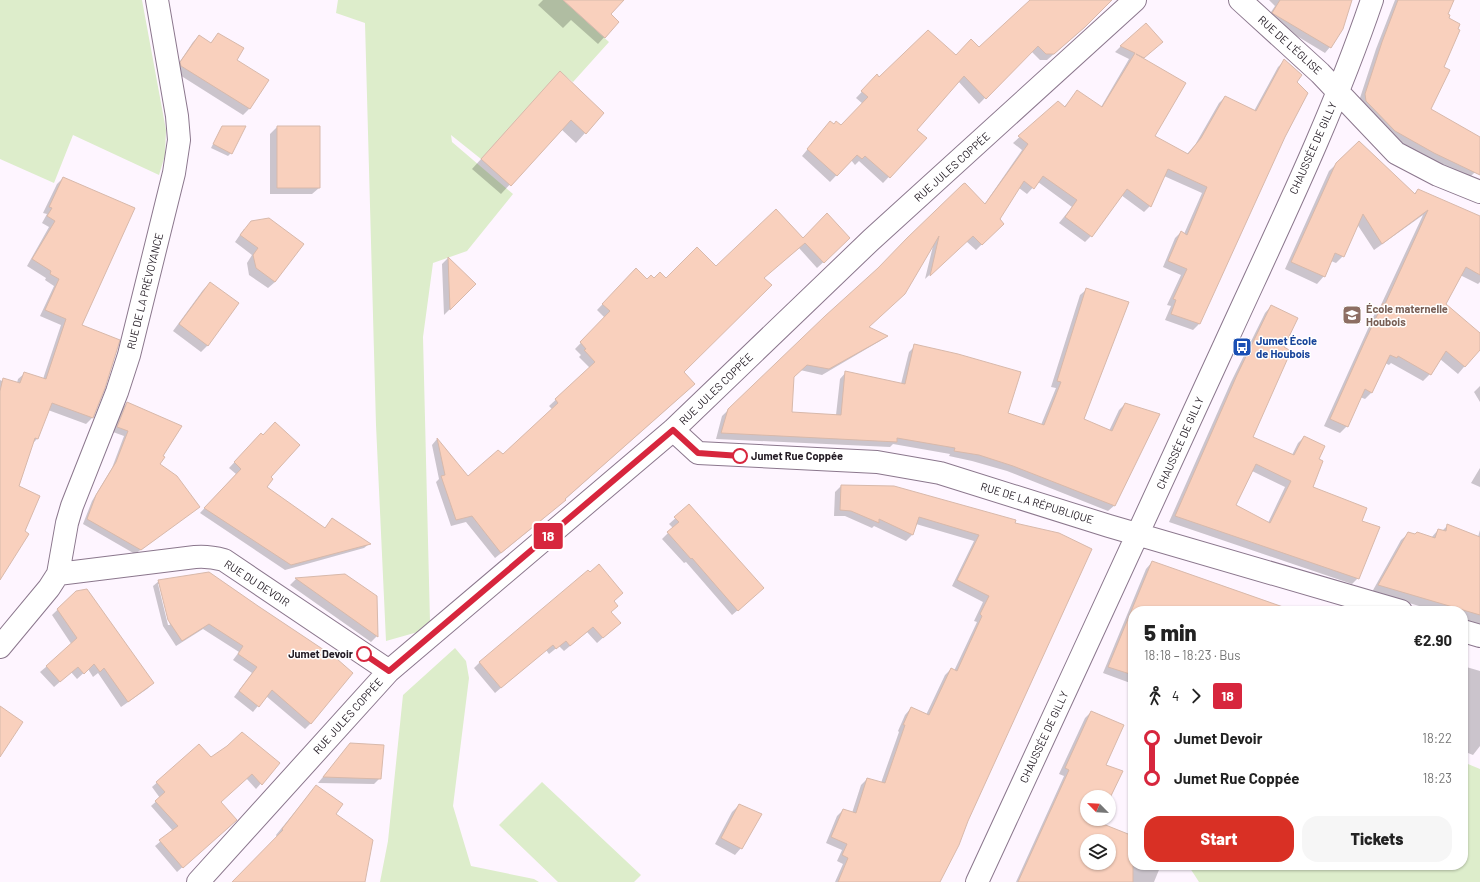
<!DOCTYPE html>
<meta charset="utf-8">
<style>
body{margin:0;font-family:Barlow,sans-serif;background:#f6f6f6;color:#222;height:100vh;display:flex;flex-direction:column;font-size:15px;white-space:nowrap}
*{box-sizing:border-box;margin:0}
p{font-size:13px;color:#767676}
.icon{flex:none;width:22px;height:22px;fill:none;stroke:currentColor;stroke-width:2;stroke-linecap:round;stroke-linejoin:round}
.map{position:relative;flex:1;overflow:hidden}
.sheet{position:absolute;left:1128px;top:606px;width:340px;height:264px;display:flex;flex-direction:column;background:#fff;border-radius:16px;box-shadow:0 1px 3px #0004}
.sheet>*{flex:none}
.badge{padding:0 8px;border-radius:3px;font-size:14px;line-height:26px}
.needle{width:26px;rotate:294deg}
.controls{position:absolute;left:1080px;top:790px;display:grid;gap:8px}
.controls a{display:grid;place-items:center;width:36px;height:36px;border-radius:50%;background:#fff;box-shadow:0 1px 3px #0004;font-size:20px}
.map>.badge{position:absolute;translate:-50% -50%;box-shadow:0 0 0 2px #fff}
.legs{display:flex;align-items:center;gap:6px;height:44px;padding:0 16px;font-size:13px}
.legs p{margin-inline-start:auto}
.overview{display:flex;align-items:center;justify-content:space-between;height:68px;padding:0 16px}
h1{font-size:22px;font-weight:800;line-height:30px}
.primary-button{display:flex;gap:8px;margin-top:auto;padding:8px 16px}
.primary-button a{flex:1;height:46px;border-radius:16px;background:#d93025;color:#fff;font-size:16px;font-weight:800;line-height:46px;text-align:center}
.primary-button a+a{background:#f6f6f6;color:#222}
ul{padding:0 16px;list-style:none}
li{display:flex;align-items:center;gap:14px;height:40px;font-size:15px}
li i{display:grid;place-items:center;width:6px;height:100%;margin:0 5px;background:currentColor}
li i::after{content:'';width:10px;height:10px;margin:-5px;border:3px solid;border-radius:50%;background:#fff}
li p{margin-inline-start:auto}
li:first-child i{background:linear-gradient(#0000 50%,currentColor 0)}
li:last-child i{background:linear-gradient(currentColor 50%,#0000 0)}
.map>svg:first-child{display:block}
.green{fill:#ddedcb}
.shadow{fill:#0003;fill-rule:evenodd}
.building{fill:#f9d0bd;stroke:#d8b9ab;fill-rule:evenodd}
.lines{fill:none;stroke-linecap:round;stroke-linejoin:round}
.minor-casing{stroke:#8b778d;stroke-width:24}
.minor{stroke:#fff;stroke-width:22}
.line-1-casing{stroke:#fff;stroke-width:9}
.line-1{stroke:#d7263d;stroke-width:6}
.stop-1-dot{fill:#fff;stroke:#d7263d;stroke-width:2}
.labels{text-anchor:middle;stroke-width:3;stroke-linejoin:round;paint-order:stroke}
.street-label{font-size:11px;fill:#221a23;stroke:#fff}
.education-label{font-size:11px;font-weight:bold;fill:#785e54;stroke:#fff;text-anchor:start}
.transit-label{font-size:11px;font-weight:bold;fill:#164399;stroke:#fff;text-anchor:start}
.stop-label{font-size:11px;font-weight:bold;fill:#221a23;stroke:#fff;text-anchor:start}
</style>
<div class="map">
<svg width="1480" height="882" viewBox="0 0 1480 882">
<rect width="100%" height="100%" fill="#fef5ff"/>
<!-- green -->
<path class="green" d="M0 0H142L166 130 165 155 159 175 73 135 54 183 0 159Z
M338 0H563L609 42 573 82 560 72 481 159 451 135 452 142 513 194 467 251 433 263 423 337 430 622 432 628 386 641 376 425 365 23 336 13Z
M455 648 466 661 469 678 453 806 471 866 534 879 539 882H380L388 841 403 695Z
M1463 762 1480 769V882H1199L1188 865H1463Z
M542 782 641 875 634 882H558L499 825Z"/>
<!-- shadow -->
<path class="shadow" d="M543 0H623L610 14 618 22 598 44 571 20 563 28 538 5Z
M1031 0H1110L1078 33 1047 60H1040L1031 51 979 104 958 81 916 130 925 139 883 183 859 161 855 165 851 160 830 182 802 156 830 122 833 125 841 127 863 104 856 98 871 82 879 78 979 49Z
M1269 0H1351L1330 47 1325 53 1267 18 1275 6Z
M1395 0H1453L1447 14 1448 18 1442 67 1430 109 1480 138V163L1475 172 1469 178 1427 159 1389 137 1359 101 1376 49Z
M219 34 236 60 268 81 249 109 243 115 175 72V69L193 42 199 36 210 44Z
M1121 46 1155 47 1142 59 1153 137 1187 154 1195 145 1219 103 1225 97 1254 111 1278 67 1284 61 1296 82 1284 136 1199 324 1193 330 1165 320 1171 306 1167 305 1181 275 1163 267 1175 238 1181 232 1184 234 1202 193 1164 176 1150 206 1144 212 1121 195 1091 236 1085 242 1059 223 1072 207 1038 182 1027 194 1019 188 998 219 1003 224 976 250 966 241 925 279 933 246 867 328 886 336 880 341 822 375 800 370 793 377 791 413 836 415 840 379 846 372 901 384 909 352 915 346 1006 413 1041 425 1056 388 1051 387 1080 295 1087 289 1083 419 1109 431 1119 410 1125 404 1115 505 1108 511 1007 471 972 461 949 456 950 454 893 444 890 447 716 439 722 416 826 316 876 271 984 205 1022 150 1013 143 1058 102 1064 107 1077 92 1101 107 1129 59 1115 52Z
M560 72 585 133 576 143 561 129 501 194 472 169Z
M223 127 231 153 228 156 211 148 220 130Z
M277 127H319V188L312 194H270V134Z
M1359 142 1414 194 1418 190 1480 217V282L1478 284 1460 275 1444 304 1480 334V348L1458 374 1440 359 1430 374 1423 381 1391 363 1389 365 1385 363 1372 392 1365 399 1360 397 1347 426 1340 433 1324 426 1376 311 1380 307 1423 215 1374 250 1357 224 1343 256 1336 263 1331 261 1324 276 1317 284 1285 269 1329 171Z
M63 178 81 326 104 387 92 418 86 424 48 410 37 439 31 445 18 487 0 580V380L2 381 4 379 17 383 18 379 25 373 43 379 61 325 40 316 54 286 45 280 46 278 27 266 49 227 42 223 47 214 43 213 57 184Z
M244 229 302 244 275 282 268 288 249 275 247 263 252 255 235 242Z
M803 239 843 244 817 268 799 248 763 278 683 372 688 390 536 525 495 558 466 522 451 526 436 482 439 479 432 445 437 439 468 478 502 456 552 409 549 406 590 368 579 357 581 355 575 349 605 318 597 310 636 269 647 280 666 279 716 267Z
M448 258 475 284 444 315 442 264Z
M210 283 208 345 201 352 173 331 203 290Z
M1271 306 1283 348 1251 437 1292 455 1298 443 1304 437 1318 460 1312 487 1361 521 1358 578 1352 584 1169 522 1231 382 1265 313ZM1252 471 1285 487 1268 523 1235 505Z
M1480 386V402L1474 392Z
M127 403 162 456 159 465 198 507 135 554 83 524 92 501 112 468 124 436 113 432 122 408Z
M263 436 270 477 265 487 324 529 333 519 369 544 364 548 285 570 200 513 236 474 229 468 256 439Z
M1480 468V487L1471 483Z
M841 486 894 487 1014 521 939 882H835L843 864 837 861 842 850 826 843 837 816 843 810 852 813 861 785 867 779 881 783 899 732 898 731 905 715 911 708 926 715 945 675 951 669 954 671 977 622 974 621 983 602 952 586 974 541 916 524 912 535 906 541 874 526 872 528 845 516H834L835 492Z
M689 506 757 594 732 615 686 562 684 563 662 539 673 528 669 524Z
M1448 525 1478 537 1480 530V624L1463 619V611H1436L1372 592 1401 540 1409 533 1431 538 1438 530 1442 531Z
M1152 562 1280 606 1294 611H1133V684L1103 673 1146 569Z
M344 575 377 636 371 642 290 585 296 579Z
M159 581 257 607 311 723 305 729 266 696 253 712 234 697 252 673 233 660 239 652 203 629 176 646 163 626 153 586ZM158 584H161L170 625H168Z
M76 592 153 683 147 689 121 707 98 673 93 677 88 669 77 679 71 672 54 687 40 672 72 645 52 615Z
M613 601 610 612 614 628 597 643 587 632 564 651 559 646 549 654 546 650 495 693 474 668 480 662Z
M1463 666 1480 671V746L1473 755 1463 751Z
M1091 712 1105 766 1121 772 1109 797H1087V819H1099L1097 822 1133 837V865H1161L1154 882H1016L1064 776 1059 774 1085 718ZM1087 841H1109V863H1087Z
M350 744 380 778 374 784 318 783Z
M199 745 211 758 278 764 256 789 246 778 219 802 230 824 177 872 155 846 173 831 151 806 160 798 152 787Z
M316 786 334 815 364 882H233L277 837 276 835Z
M739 805 741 848 735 855 715 844 732 812Z"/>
<!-- building -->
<path class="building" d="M563 0H624L611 14 619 22 605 38Z
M1030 0H1112L1085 27 1054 54H1046L1038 46 986 99 964 76 917 130 927 138 890 178 865 156 862 159 857 155 837 176 807 149 830 121 834 124 836 121 841 125 868 97 861 91 877 74 879 77 928 30 956 55 971 39 979 47Z
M1280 0H1352L1343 29 1331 48 1272 13Z
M1398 0H1454L1448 14 1450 15 1449 18 1460 24 1458 29 1460 30 1444 67 1450 70 1431 109 1480 137V175L1434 153 1395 131 1366 101 1365 94 1382 42Z
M1146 23 1163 42 1144 58 1136 54 1186 83 1155 136 1188 154 1201 138 1225 96 1256 111 1284 59 1302 75 1297 82 1308 93 1285 137 1200 324 1171 314 1176 300 1173 299 1187 269 1168 261 1181 231 1187 235 1207 187 1168 169 1151 207 1127 189 1092 237 1065 217 1077 200 1043 176 1034 189 1024 181 1000 219 1004 224 982 245 973 236 930 276 939 236 905 294 869 327 888 336 829 369 807 365 794 377 792 412 841 415 845 371 905 384 914 344 958 354 1021 372 1008 413 1044 425 1061 382 1057 381 1086 288 1129 302 1084 419 1112 431 1125 403 1160 414 1115 506 1013 466 979 455 954 451 955 448 897 438V442L721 433 728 409 825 316 878 268 907 238 963 184 965 183 985 204 1028 144 1018 136 1058 101 1065 107 1077 90 1102 107 1135 53 1120 46Z
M218 33 244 48 237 60 269 80 250 109 181 66 180 62 199 35 211 43Z
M560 71 604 113 586 134 571 120 511 186 481 159Z
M222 126H246L232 154 213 144Z
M277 126H320V188H277Z
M1359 141 1415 194 1418 189 1480 216V275L1466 267 1446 304 1480 333V350L1465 367 1446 351 1431 375 1398 356 1397 358 1390 355 1372 393 1365 389 1348 427 1330 419 1365 341 1383 303 1385 304 1428 210 1382 244 1363 214 1344 257 1335 253 1325 277 1291 262 1336 163Z
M63 177 135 208 82 325 120 340 105 388 93 418 52 403 38 439 35 438 19 486 40 496 25 531 29 534 0 580V391L3 378 20 383 24 372 46 379 66 319 45 310 59 279 50 274 51 271 32 259 55 221 47 216 52 208 49 207Z
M776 209 803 238 827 213 850 238 824 263 805 243 764 278 772 285 684 372 695 384 565 499 566 500 501 553 472 516 456 520 441 476 445 475 437 438 468 476 498 450 503 454 558 403 555 399 595 362 584 350 586 349 580 342 610 311 602 304 636 268 647 279 651 275 654 278 660 272 666 278 697 247 716 266Z
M269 218 304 244 275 282 256 268 253 255 258 248 240 235 251 221Z
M448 257 476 284 450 310Z
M210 282 239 303 208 346 179 324Z
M1271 305 1298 318 1284 347 1291 351 1253 437 1294 455 1304 436 1325 446 1319 459 1323 461 1313 487 1367 508 1362 521 1380 527 1359 579 1175 516 1237 375ZM1256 464 1291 481 1270 523 1236 505Z
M127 402 182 426 163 456 165 457 160 464 177 476 200 507 141 550 87 519 96 495 116 462 128 431 117 427Z
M275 422 300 445 271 477 273 479 267 487 325 528 332 518 371 544 291 565 204 508 241 469 234 462 261 433 263 435Z
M841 485 894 486 1016 520 1015 523 1059 533 1092 549 968 821 959 845 940 882H838L848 858 842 855 847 844 831 837 843 809 856 813 867 778 885 783 905 725H903L911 707 929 715 951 668 957 671 982 616 980 614 989 596 957 580 979 535 919 517 913 535 879 519V523L851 511 840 510Z
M689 504 764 588 738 611 692 558 691 559 667 532 679 522 674 517Z
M1447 524 1480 537V615L1378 585 1408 532 1415 534 1417 532 1435 538 1438 529 1446 531Z
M1152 561 1286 608 1285 611H1133V675L1108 667Z
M599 564 623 593 614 601 618 606 611 612 621 623 603 638 593 627 570 646 566 641 556 649 553 645 501 688 479 662 588 570 590 572Z
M209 572 258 606 327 652 328 651 353 673 311 724 272 690 259 707 239 691 257 667 238 654 243 646 209 624 182 641 168 620 158 580Z
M345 574 377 596 378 637 295 578Z
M87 589 154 683 128 702 104 668 100 672 94 664 84 674 78 667 60 682 46 666 77 638 57 609 76 591Z
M0 706 23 722 0 757Z
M1091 711 1124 725 1106 765 1123 771 1109 800V797H1087V819H1100L1098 822 1133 836V882H1018L1069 770 1065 768ZM1087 841H1109V863H1087Z
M242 732 280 763 262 785 252 774 221 802 237 820 183 868 159 840 178 826 155 801 165 792 156 782 199 744 211 757 227 746Z
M350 743 384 745 381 779 323 777Z
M316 785 343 804 336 814 373 840 365 882H232L283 830 282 829Z
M739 804 762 814 742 849 721 838Z"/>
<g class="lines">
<defs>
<path id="minor" d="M1240 0 1320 73 1396 153 1438 175 1480 192
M673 430 698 453 877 462 940 473 1109 526 1401 611
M58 574 195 557C206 556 213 557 224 560L389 671
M1463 631 1480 636
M0 647 49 588 58 574 67 523 72 506 117 392 129 355 174 173 179 140 177 116 157 0
M198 882 389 671 673 430 871 240 1135 0
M977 882C1060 703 1143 523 1225 344 1277 230 1332 118 1372 0"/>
</defs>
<!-- minor casing -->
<use href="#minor" class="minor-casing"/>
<!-- minor -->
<use href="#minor" class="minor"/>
</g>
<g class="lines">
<defs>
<path id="line-1" d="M364 654 389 671 673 430 698 453 740 456"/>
</defs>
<!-- line-1 casing -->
<use href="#line-1" class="line-1-casing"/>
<!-- line-1 -->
<use href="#line-1" class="line-1"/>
</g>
<!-- icons -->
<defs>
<symbol id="school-square" viewBox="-11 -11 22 22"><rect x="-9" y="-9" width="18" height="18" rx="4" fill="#8d6e63" stroke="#fff"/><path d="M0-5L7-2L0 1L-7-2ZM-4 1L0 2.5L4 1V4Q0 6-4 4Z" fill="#fff"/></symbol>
<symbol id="bus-square" viewBox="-11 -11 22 22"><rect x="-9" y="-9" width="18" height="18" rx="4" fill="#1a4fb4" stroke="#fff"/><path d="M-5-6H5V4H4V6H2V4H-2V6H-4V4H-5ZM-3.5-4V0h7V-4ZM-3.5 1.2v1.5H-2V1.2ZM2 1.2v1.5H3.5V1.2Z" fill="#fff"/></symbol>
</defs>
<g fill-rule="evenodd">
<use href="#school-square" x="1341" y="304" width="22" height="22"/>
<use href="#bus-square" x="1231" y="336" width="22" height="22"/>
</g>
<!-- markers -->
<g class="stop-1-dot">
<circle cx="740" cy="456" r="7"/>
<circle cx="364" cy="654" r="7"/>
</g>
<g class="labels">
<!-- street labels -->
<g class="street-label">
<text transform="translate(1290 45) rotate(42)" y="4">RUE DE L'ÉGLISE</text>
<text transform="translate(1313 148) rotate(-66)" y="4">CHAUSSÉE DE GILLY</text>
<text transform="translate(952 167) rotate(-42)" y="4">RUE JULES COPPÉE</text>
<text transform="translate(145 291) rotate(-76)" y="4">RUE DE LA PRÉVOYANCE</text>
<text transform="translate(716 389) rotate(-44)" y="4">RUE JULES COPPÉE</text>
<text transform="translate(1180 443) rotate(-66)" y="4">CHAUSSÉE DE GILLY</text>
<text transform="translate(1037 503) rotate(17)" y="4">RUE DE LA RÉPUBLIQUE</text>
<text transform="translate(257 583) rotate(33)" y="4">RUE DU DEVOIR</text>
<text transform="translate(348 716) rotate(-48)" y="4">RUE JULES COPPÉE</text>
<text transform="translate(1044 737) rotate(-65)" y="4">CHAUSSÉE DE GILLY</text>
</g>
<!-- education labels -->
<g class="education-label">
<text x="1366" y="313">École maternelle<tspan x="1366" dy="13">Houbois</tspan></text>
</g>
<!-- transit labels -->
<g class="transit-label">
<text x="1256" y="345">Jumet École<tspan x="1256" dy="13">de Houbois</tspan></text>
</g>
<!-- stop labels -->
<g class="stop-label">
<text x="751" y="460">Jumet Rue Coppée</text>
<text x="353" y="658" text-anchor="end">Jumet Devoir</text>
</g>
</g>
</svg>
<div class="controls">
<a><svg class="needle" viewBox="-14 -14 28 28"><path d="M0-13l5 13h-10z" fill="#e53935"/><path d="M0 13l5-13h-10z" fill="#767676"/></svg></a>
<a><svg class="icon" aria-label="layers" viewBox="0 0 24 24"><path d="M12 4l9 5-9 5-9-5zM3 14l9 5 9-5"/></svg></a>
</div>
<b class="badge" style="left:548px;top:536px;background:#d7263d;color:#fff">18</b>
<section class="sheet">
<div class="overview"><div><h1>5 min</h1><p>18:18 – 18:23 · Bus</p></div><b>€2.90</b></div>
<div class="legs"><svg class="icon" aria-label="walk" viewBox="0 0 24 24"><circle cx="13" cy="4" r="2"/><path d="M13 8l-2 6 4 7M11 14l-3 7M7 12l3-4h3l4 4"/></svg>4<svg class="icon" aria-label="forward" viewBox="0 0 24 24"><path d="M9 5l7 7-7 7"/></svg><b class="badge" style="background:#d7263d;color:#fff">18</b></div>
<ul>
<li><i style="color:#d7263d"></i><b>Jumet Devoir</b><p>18:22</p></li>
<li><i style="color:#d7263d"></i><b>Jumet Rue Coppée</b><p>18:23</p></li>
</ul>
<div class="primary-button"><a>Start</a><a>Tickets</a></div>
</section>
</div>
